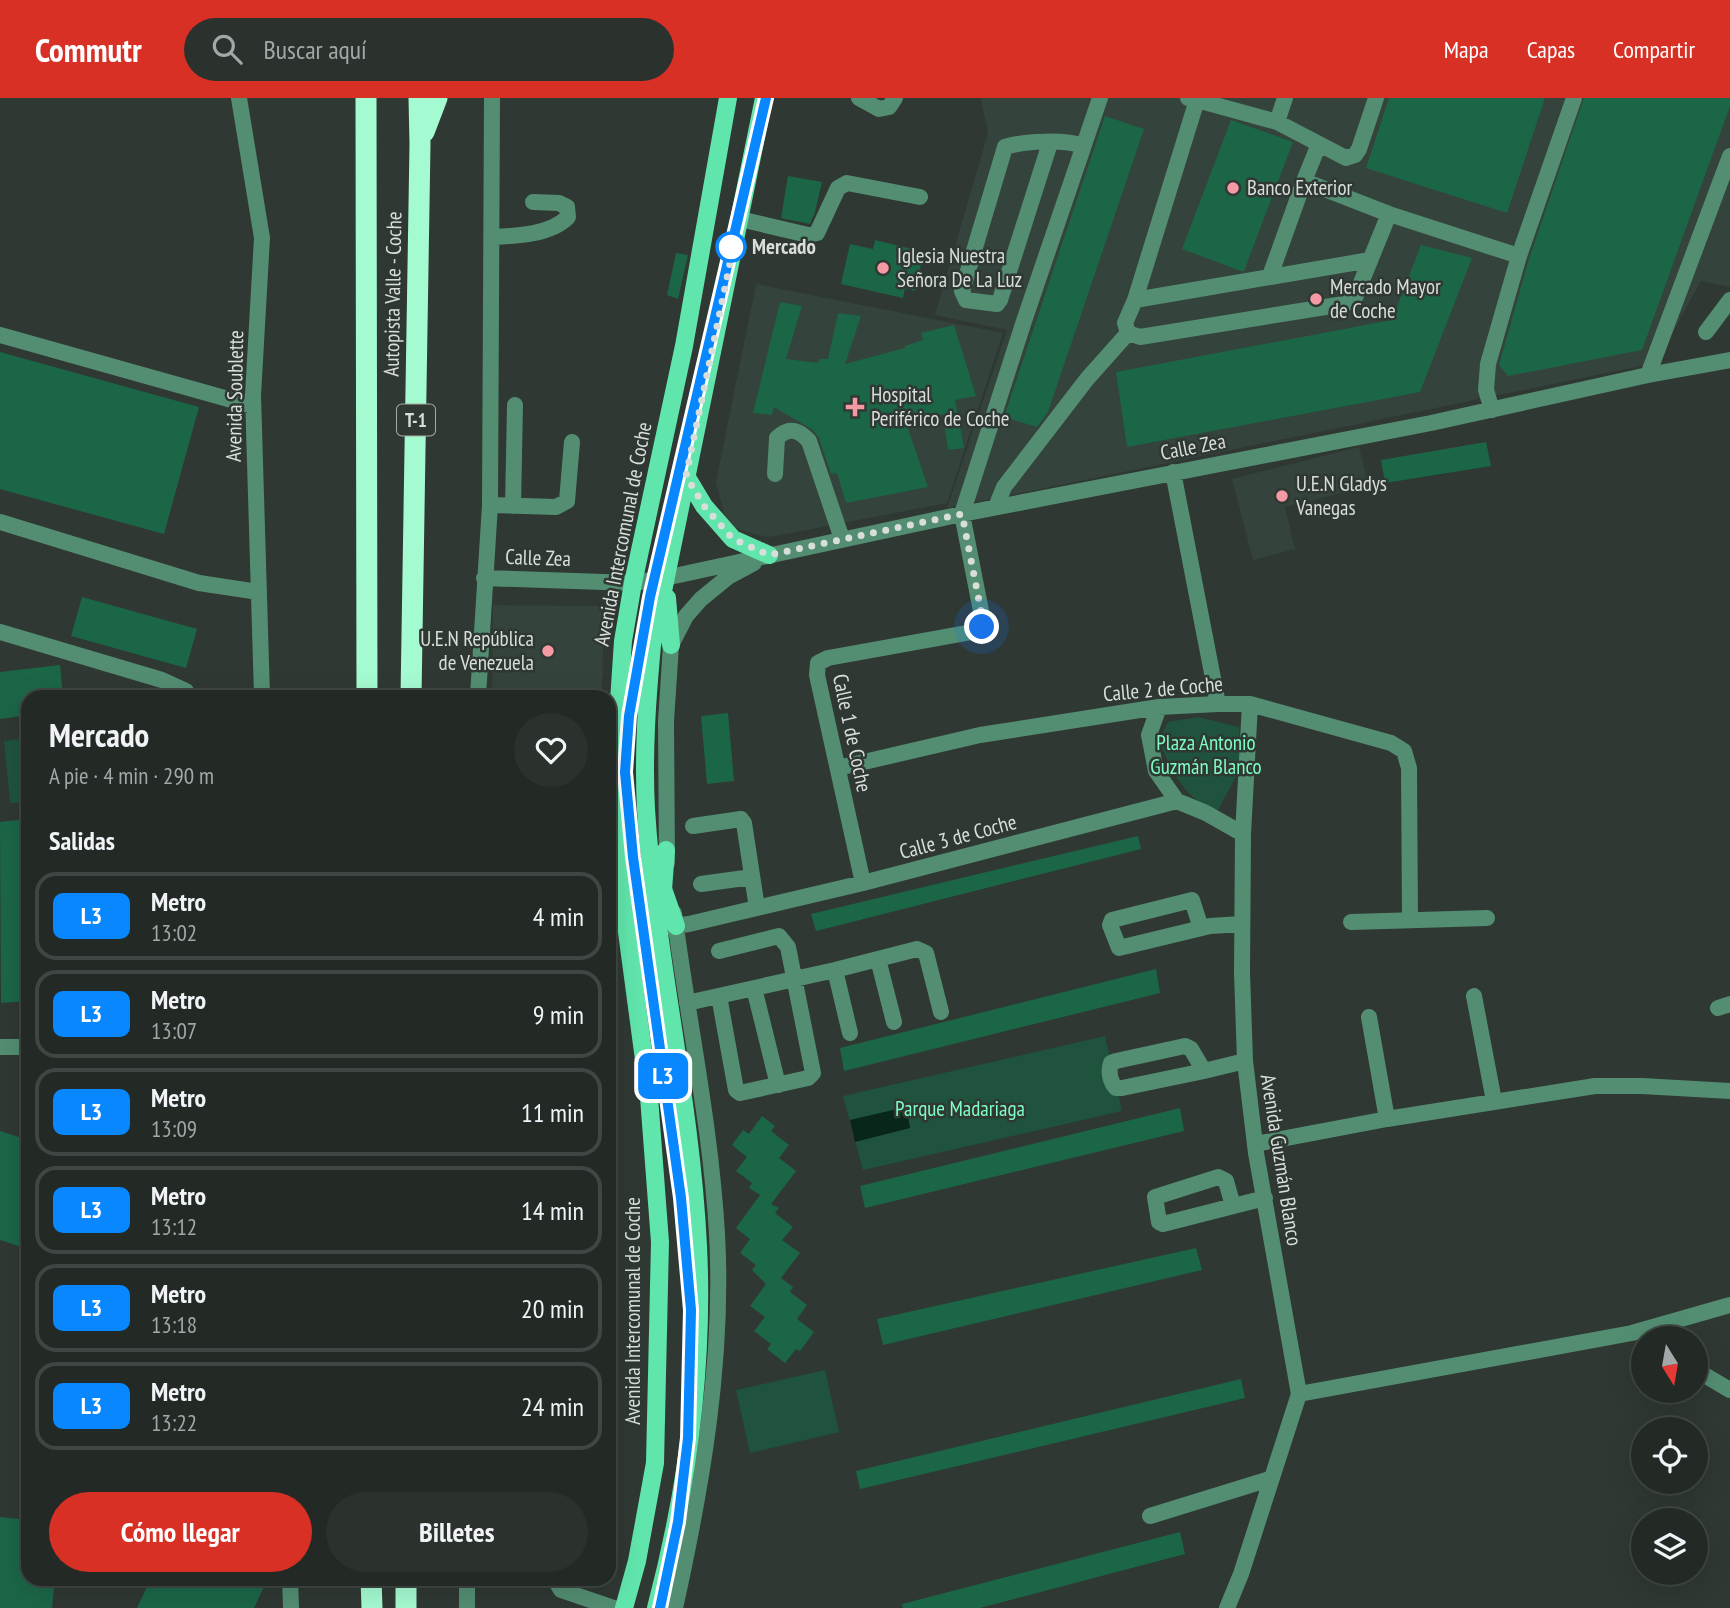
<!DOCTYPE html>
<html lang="es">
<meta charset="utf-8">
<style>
body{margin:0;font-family:"PT Sans Narrow",sans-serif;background:#2b322e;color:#f1f3f6;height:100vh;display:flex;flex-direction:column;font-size:26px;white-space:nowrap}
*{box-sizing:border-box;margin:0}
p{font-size:23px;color:#a3a7a7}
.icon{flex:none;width:38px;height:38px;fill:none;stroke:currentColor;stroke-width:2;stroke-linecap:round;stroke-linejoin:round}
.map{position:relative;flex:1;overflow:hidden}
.sheet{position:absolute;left:21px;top:592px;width:595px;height:896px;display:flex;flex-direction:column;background:#232a26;border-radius:21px;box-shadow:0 7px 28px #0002,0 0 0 2px #404643}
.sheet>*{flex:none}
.badge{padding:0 14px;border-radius:10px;font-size:24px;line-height:46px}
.needle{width:46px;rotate:169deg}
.buttons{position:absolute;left:1631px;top:1228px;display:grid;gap:14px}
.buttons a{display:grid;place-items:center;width:77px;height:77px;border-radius:50%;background:#232a26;box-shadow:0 7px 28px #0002,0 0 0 2px #404643;font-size:35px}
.you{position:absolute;width:35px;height:35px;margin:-18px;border:5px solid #fff;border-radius:50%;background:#1a73e8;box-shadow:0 0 0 10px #1a73e833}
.map>.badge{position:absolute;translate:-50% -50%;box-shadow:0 0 0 4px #fff}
h2{padding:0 28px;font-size:26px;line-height:63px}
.round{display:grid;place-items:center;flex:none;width:74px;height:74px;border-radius:37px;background:#2b322e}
.head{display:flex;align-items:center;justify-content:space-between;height:119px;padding:0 28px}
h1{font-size:33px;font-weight:600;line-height:52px}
.action{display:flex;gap:14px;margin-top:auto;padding:14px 28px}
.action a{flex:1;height:80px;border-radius:42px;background:#d93025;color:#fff;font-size:28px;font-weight:600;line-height:80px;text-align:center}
.action a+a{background:#2b322e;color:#f1f3f6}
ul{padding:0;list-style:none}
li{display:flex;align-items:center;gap:21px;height:88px;margin:0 14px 10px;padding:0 14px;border:4px solid #404643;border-radius:21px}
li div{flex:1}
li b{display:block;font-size:26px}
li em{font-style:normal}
li .badge{min-width:77px;font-weight:700;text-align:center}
header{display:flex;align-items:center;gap:42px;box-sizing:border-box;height:98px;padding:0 35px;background:#d93025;color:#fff}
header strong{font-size:33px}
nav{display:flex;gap:38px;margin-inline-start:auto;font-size:24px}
.search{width:490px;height:63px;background:#2b322e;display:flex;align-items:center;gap:18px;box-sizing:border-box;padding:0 24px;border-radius:38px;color:#a3a7a7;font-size:26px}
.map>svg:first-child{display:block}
.built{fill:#34433b}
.green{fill:#1f533d}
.water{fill:#082619}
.building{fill:#1c6648}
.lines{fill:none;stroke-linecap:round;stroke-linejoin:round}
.minor{stroke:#538e72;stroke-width:16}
.major{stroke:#60e5ac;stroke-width:18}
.highway{stroke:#a5fbd1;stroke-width:21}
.line-casing{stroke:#fff;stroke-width:16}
.line{stroke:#0887ff;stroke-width:10}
.walk{stroke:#d9dedb;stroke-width:7;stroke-dasharray:0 12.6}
.poi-dot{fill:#f49aa4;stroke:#2f3833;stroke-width:2.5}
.stop-dot{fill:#fff;stroke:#0887ff;stroke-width:3.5}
.labels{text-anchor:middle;stroke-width:5;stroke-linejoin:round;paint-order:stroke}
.shield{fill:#2f3833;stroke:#a6aca9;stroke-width:2}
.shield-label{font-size:19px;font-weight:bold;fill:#d9dedb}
.poi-label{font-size:21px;fill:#d9dedb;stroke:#2f3833;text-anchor:start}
.stop-label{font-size:21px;font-weight:bold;fill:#d9dedb;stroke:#2f3833;text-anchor:start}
.street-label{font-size:21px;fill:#d9dedb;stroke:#2f3833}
.park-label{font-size:21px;fill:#7ffdc4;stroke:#2f3833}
</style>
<header>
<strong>Commutr</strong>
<div class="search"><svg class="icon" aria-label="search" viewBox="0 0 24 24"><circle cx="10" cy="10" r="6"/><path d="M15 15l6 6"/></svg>Buscar aquí</div>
<nav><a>Mapa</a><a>Capas</a><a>Compartir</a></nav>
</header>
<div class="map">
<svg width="1730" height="1510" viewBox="0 0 1730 1510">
<rect width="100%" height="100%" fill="#2f3833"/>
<!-- built -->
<path class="built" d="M981 0H1730V189L1701 183 1656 265 947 410 1007 232 935 217 988 35Z
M756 186 1003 235 947 405 770 439 753 436 733 429 726 423 716 384Z
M1359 349 1369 388 1285 409 1295 451 1253 462 1232 381Z
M493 507 604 508 602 598H492Z"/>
<!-- green -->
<path class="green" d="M1198 619 1239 629 1241 669 1218 712C1188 707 1169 669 1159 643L1168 624Z
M28 640V704L10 705 4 643Z
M1105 938 1122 1013 863 1072 843 998Z
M825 1272 839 1334 750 1355 736 1292Z"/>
<!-- water -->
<path class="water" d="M906 1009 910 1030 855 1044 850 1022Z"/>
<!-- building -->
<path class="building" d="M1389 0H1545L1507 115 1366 70Z
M1584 0H1730V8L1642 252 1508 278 1499 267 1529 161Z
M1105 18 1144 31 1048 314 1037 329 1004 319Z
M1231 22 1293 44 1244 173H1241L1182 151Z
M788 78 822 84 815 114 810 126 781 120Z
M875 142 924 154 915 193 905 190 903 200 841 186 850 146 873 151Z
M1421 147 1472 160 1420 294 1127 349 1116 274 1392 222Z
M676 155 688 157 678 201 667 197Z
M780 204 802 208 786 261 818 265 819 261H828L838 215 861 218 845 266 905 250V248L923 242 921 235 954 227 976 298 955 302 964 350 948 352 943 316 906 325 928 389 846 405 837 375 831 376 819 340 813 332 774 309 772 317 753 315Z
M0 254 199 309 164 436 0 391Z
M1486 344 1491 368 1385 385 1381 362Z
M82 499 197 531 186 570 71 538Z
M60 567 63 598H28V617L0 621V574Z
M728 615 734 683 707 686 701 618Z
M28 721V903L1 905 0 724Z
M1138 738 1141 751 816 833 811 816Z
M1156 871 1160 895 844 973 840 950Z
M1180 1010 1184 1033 865 1110 860 1088Z
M762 1018 775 1028 771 1033 789 1047 779 1060 796 1073 771 1106 779 1110 775 1115 793 1129 782 1142 800 1155 781 1180 793 1189 790 1194 807 1207 797 1221 814 1234 800 1253 796 1251 785 1265 767 1251 771 1246 754 1233 765 1219 750 1208 766 1186 752 1172 756 1167 740 1155 750 1141 736 1130 760 1097 749 1090 752 1085 736 1073 747 1059 732 1047 743 1032 749 1036Z
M0 1033 28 1042V1151L0 1142Z
M1196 1150 1202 1172 883 1247 877 1221Z
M1241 1281 1245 1300 860 1391 856 1373Z
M0 1419 28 1422V1480H55L52 1510H0Z
M1180 1434 1185 1456 980 1510H903L902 1506Z
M151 1480H268L254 1510H137Z"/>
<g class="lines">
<!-- minor -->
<path class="minor" d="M239 0 262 140 253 297 262 598
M859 0 879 11 889 9 895 0
M1197 2 1277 24 1346 60 1355 57 1359 51 1376 0
M1277 24 1285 0
M1050 45 1000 202 997 206 966 202 962 193 1005 49C1024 43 1065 41 1083 48
M1304 83 1389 116 1519 158
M740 121 808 137 817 135 838 90 847 85 920 99
M493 139C516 138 550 137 568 119L567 109 559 105 533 104
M1270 178 1304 83 1319 46
M1135 202 1370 162
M1706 234 1730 202
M1128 235 1140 239 1344 206 1354 202 1389 116
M0 237 253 308
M1648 277 1730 58
M1492 312 1486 292 1488 266 1519 158 1574 0
M1173 374 1218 606
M775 376 777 340C789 328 799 332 809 343L842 441
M490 407 556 409 567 403 572 344
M513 408 515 307
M996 409 1004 389 1087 281 1128 235 1125 225 1135 202 1197 2 1188 0
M0 424 199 485 258 494
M484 480 633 485 665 480 962 416 1431 325 1648 277 1730 262
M0 534 162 582 186 593 189 598
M478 598 490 407 492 0
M1159 609 1149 637 1156 673 1177 703
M838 670 980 637 1159 609 1218 606H1250L1391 645 1404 653 1409 670 1410 822
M693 728 741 721 744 725 757 810
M667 765 666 623 671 547 686 518 701 501 728 479 754 465
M863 785 817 577 818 565 828 560 972 534 982 529V518L962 416 1024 223 1100 0
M701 786 752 779
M674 815C688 922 711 1029 717 1136 724 1262 702 1388 675 1510
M1351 824 1487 820
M1201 830 1192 802 1112 822 1110 827 1119 850 1210 828 1242 826
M627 834 689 826 863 785 1177 703 1206 715 1243 736
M719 853 779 838 788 849 813 975 808 980 740 995 736 992 719 898
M878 861 894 924
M835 872 850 935
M754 890 778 987
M1474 898 1494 1003
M687 905 835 872 917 851 926 855 941 914
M1718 910 1730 906
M1369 919 1387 1021
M0 949H28
M1204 973 1191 951 1185 948 1116 963 1111 965C1108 973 1110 984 1116 990H1122L1204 973 1245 963
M1255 1046 1387 1021 1595 988H1642L1730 993
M1233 1108 1226 1083 1218 1079 1155 1099 1159 1124 1163 1126 1265 1100
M1696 1272 1730 1292
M1299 1296 1632 1235 1730 1207
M1150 1418 1270 1381
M290 1480 291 1510
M467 1480V1510
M554 1480 561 1492 614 1510
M1227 1510 1241 1476 1299 1296 1256 1055 1245 963 1242 875 1243 736 1250 606"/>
<!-- major -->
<path class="major" d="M686 378 704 408 733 441 769 457
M667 500 671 547
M661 785 676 828
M663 792 666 752
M624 1510 637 1463 655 1365 660 1144 649 999 627 834 621 757 617 633 623 543 633 485 684 248 728 0
M656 1510C687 1392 704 1270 698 1148 691 1001 655 857 646 711 643 656 647 602 652 547L764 0"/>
<!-- highway -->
<path class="highway" d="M366 0 367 598
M424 34 437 0
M411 598 420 46 419 0
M371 1480 372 1510
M406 1480V1510"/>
</g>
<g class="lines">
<defs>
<path id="line" d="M660 1510 678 1424 688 1340 691 1212 681 1100 633 759 625 674 629 618 650 499 766 0"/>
</defs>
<!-- line casing -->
<use href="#line" class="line-casing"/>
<!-- line -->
<use href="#line" class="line"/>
<!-- walk -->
<path class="walk" d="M731 149 734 146 686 378 704 408 733 441 769 457 962 416 982 518V529"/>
</g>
<!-- markers -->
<g class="poi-dot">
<circle cx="1233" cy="90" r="7"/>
<circle cx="883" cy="170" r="7"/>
<circle cx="1316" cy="201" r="7"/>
<path d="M851.5 298.5h7v7h7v7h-7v7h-7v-7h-7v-7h7z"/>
<circle cx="1282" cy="398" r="7"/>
<circle cx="548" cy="553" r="7"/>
</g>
<circle class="stop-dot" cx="731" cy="149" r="14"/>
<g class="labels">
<!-- shield labels -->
<rect class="shield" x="397" y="306.5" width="38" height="31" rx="5"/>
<g class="shield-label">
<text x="416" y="329">T-1</text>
</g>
<!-- poi labels -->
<g class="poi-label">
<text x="1247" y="97">Banco Exterior</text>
<text x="897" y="165">Iglesia Nuestra<tspan x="897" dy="24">Señora De La Luz</tspan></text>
<text x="1330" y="196">Mercado Mayor<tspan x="1330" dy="24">de Coche</tspan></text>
<text x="871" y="304">Hospital<tspan x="871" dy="24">Periférico de Coche</tspan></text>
<text x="1296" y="393">U.E.N Gladys<tspan x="1296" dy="24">Vanegas</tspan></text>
<text x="534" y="548" text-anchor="end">U.E.N República<tspan x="534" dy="24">de Venezuela</tspan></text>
</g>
<!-- stop labels -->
<g class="stop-label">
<text x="752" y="156">Mercado</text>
</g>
<!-- street labels -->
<g class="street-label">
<text transform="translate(393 196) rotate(-89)" y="7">Autopista Valle - Coche</text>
<text transform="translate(235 298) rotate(-89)" y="7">Avenida Soublette</text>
<text transform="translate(1193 349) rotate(-11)" y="7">Calle Zea</text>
<text transform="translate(623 436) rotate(-79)" y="7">Avenida Intercomunal de Coche</text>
<text transform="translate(538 460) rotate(2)" y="7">Calle Zea</text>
<text transform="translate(1163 591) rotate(-5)" y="7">Calle 2 de Coche</text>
<text transform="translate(852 635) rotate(78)" y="7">Calle 1 de Coche</text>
<text transform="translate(958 739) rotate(-15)" y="7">Calle 3 de Coche</text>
<text transform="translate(1281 1062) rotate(81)" y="7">Avenida Guzmán Blanco</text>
<text transform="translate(633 1213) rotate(-90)" y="7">Avenida Intercomunal de Coche</text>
</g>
<!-- park labels -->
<g class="park-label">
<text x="1206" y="652">Plaza Antonio<tspan x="1206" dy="24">Guzmán Blanco</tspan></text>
<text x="960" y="1018">Parque Madariaga</text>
</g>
</g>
</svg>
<div class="buttons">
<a><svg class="needle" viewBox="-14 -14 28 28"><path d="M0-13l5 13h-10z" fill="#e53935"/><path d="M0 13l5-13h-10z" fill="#a3a7a7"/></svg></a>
<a><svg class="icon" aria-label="locate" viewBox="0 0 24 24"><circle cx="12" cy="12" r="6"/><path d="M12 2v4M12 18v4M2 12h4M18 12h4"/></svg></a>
<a><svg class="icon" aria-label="layers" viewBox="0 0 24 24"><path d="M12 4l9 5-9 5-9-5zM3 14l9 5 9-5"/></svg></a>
</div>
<div class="you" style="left:982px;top:529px"></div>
<b class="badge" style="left:663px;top:978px;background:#0887ff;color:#fff">L3</b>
<section class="sheet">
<div class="head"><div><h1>Mercado</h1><p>A pie · 4 min · 290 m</p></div><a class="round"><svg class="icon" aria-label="heart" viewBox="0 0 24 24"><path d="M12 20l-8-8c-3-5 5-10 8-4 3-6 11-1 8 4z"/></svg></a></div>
<h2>Salidas</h2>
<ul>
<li><span class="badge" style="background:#0887ff;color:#fff">L3</span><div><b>Metro</b><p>13:02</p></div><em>4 min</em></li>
<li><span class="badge" style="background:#0887ff;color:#fff">L3</span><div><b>Metro</b><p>13:07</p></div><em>9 min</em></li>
<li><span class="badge" style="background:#0887ff;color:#fff">L3</span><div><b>Metro</b><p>13:09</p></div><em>11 min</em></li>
<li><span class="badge" style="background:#0887ff;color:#fff">L3</span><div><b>Metro</b><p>13:12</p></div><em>14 min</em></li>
<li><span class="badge" style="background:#0887ff;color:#fff">L3</span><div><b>Metro</b><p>13:18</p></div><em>20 min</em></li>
<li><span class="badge" style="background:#0887ff;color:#fff">L3</span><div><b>Metro</b><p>13:22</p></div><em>24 min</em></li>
</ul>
<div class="action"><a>Cómo llegar</a><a>Billetes</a></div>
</section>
</div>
